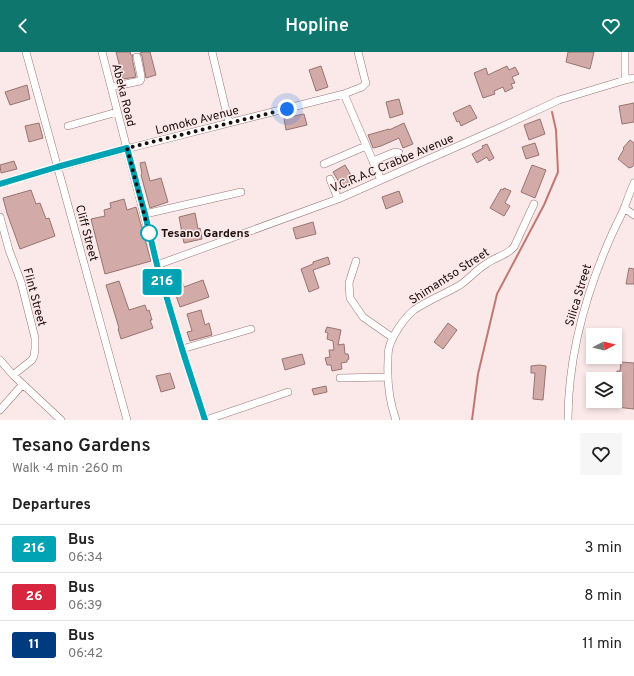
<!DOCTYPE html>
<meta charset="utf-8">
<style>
body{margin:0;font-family:Overpass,sans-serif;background:#f6f6f6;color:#222;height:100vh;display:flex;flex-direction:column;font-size:15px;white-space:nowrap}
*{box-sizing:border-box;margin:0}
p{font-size:13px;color:#767676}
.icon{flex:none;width:22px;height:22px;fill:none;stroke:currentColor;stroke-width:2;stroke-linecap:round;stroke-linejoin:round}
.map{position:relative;height:368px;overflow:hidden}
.drawer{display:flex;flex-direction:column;background:#fff;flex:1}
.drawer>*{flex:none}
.badge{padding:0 8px;border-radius:3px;font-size:14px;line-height:26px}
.needle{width:26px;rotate:83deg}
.fabs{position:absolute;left:586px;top:276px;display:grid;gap:8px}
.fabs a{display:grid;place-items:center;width:36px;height:36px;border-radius:0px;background:#fff;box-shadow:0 2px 6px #0003;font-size:20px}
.you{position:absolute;width:20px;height:20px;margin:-10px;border:3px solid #fff;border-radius:50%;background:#1a73e8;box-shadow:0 0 0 6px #1a73e833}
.map>.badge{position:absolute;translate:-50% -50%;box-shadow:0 0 0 2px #fff}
h2{padding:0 12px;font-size:15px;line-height:36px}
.round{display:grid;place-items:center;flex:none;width:42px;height:42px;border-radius:0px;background:#f6f6f6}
.head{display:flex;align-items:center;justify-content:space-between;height:68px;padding:0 12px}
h1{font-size:19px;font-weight:600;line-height:30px}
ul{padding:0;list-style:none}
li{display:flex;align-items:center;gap:12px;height:48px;padding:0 12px;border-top:1px solid #e0e0e0}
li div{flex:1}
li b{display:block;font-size:15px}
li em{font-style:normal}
li .badge{min-width:44px;font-weight:700;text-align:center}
header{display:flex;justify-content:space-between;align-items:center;height:52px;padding:0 12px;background:#0f766e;color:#fff;font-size:18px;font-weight:600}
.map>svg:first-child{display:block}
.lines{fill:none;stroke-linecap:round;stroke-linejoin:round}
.stream{stroke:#bf7975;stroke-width:2}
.building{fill:#d2aba9;stroke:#987371}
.minor-casing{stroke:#9a7674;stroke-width:8}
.minor{stroke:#fff;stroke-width:7}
.line-casing{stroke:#fff;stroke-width:9}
.line{stroke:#00a3b4;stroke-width:6}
.walk{stroke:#1b0e0d;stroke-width:4;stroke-dasharray:0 7.2}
.stop-dot{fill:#fff;stroke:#00a3b4;stroke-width:2}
.labels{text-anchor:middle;stroke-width:3;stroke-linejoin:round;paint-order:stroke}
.street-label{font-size:12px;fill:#1b0e0d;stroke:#fae9e8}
.stop-label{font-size:12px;font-weight:bold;fill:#1b0e0d;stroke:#fae9e8;text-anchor:start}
</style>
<header><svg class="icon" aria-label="back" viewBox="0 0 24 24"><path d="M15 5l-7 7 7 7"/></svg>Hopline<svg class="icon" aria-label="heart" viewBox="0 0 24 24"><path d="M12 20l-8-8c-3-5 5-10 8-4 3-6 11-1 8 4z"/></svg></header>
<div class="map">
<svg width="634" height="368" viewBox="0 0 634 368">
<rect width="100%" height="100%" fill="#fae9e8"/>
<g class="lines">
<!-- stream -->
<path class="stream" d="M472 368 478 322 497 242 544 153 558 120 556 78 552 60"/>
</g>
<!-- building -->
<path class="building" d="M116 0H130L131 3H133L132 6 136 25 123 27Z
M143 0H150L156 23 146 26 142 4 140 1Z
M568 0H594L590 17 566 10Z
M321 14 328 35 316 39 309 18Z
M507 14 509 18 515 15 519 22 512 25 515 31 511 32 513 36 505 40 503 35 494 39 495 42 483 46 474 21 486 16 488 23Z
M27 33 30 47 10 53 5 40Z
M399 47 403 62 390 66 386 50Z
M634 51V70L622 72 619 54Z
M470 53 477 66 461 74 459 69 457 70 453 61Z
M304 62 307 73 286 78 284 66Z
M540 67 545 82 529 88 524 73Z
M39 71 43 86 29 90 25 74Z
M404 71 413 92 403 96 399 86 381 94 373 96 368 83 389 77V78Z
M630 88 634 91V113L632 115 629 116 618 107 624 97 623 96Z
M535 91 539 103 526 107 522 95Z
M487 92 494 106 489 109 487 105 477 111 472 102 483 96 482 94Z
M14 109 17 117 1 121 0 113Z
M145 110 150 129 161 126 168 150 150 156 141 123 142 122 140 111Z
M345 113 354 128 342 135 333 120Z
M532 113 546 118 535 146 521 140Z
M504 136 511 139 505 151 510 154 504 164 490 156 501 137 503 138Z
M31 138 36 152 40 151 46 167 49 166 55 184 20 197 7 161 3 146Z
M399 139 403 150 386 157 382 145Z
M124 147 127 158 136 155 151 209 105 222 91 167 105 164 104 158 111 156 110 151Z
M195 161 198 177 200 176 202 187 184 191 179 165Z
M313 170 316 182 296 187 293 176Z
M328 205 330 212 313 218 319 236 309 240 301 217 313 212V210Z
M629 216 634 217V232H626Z
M203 228 209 245 180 255 173 235 183 231 184 235Z
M119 229 129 258 145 253 147 259 149 258 152 268H150L153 276 121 287 118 277 119 276 106 233Z
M201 258 205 273 209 271 212 283 190 289 187 280 192 279 187 262Z
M448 271 457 278 443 297 434 290Z
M327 275 341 278 338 293 344 292 345 302H348L349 307 347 308V310L341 311 342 317 332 319 331 313H327L325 306 330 305 329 298H334L333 289 327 287 328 281 325 280Z
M302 302 305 312 285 318 282 307Z
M621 310 634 311V357L616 355 618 335 615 334 617 319H620Z
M539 313 546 314 543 348 533 347 535 321H531V314Z
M170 321 175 336 161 340 156 324Z
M326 334 327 340 314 343 312 337Z"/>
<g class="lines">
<defs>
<path id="minor" d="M26 0 127 368
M102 0 157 213 182 297 205 368
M212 0 229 71
M625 0V28
M111 35 140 29 141 27V24L137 5
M344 42 381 128
M68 74 117 60
M373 109 395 100 399 101
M324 112 366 94
M330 127 338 147
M0 132 12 128 114 100 344 42 362 35 366 31 365 28 358 0
M624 156 634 163
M145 162 241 140
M0 165 9 198 21 230 35 286V297L34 304 32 308 13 323
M356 209 349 231 350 246 363 265 393 286
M157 213 338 147 499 76 559 48 625 28 634 26
M182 297 251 277
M0 308 13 323 61 368
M340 326 387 325
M0 358 23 332
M206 368 288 340
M396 368C389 349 387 329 388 308 388 304 388 300 389 296 392 284 404 266 414 258 428 248 445 242 460 233 469 227 476 218 486 212 495 205 506 204 514 195L534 152
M568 368C568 308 583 251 606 196 611 183 618 170 624 157 627 148 630 140 634 131"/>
</defs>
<!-- minor casing -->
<use href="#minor" class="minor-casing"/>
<!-- minor -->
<use href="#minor" class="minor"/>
</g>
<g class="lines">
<defs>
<path id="line" d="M0 132 57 115 127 96 145 162 157 213 182 297 205 368"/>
</defs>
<!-- line casing -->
<use href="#line" class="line-casing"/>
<!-- line -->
<use href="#line" class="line"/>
<!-- walk -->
<path class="walk" d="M149 181 127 96 287 57"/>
</g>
<!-- markers -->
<circle class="stop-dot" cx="149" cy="181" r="8"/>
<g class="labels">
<!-- street labels -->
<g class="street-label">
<text transform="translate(124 43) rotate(76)" y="4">Abeka Road</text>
<text transform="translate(197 68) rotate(-14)" y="4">Lomoko Avenue</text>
<text transform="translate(392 111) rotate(-23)" y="4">V.C.R.A.C Crabbe Avenue</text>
<text transform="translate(87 181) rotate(75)" y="4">Cliff Street</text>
<text transform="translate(449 224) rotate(-33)" y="4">Shimantso Street</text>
<text transform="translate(578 243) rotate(-73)" y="4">Silica Street</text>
<text transform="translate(35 245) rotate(75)" y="4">Flint Street</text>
</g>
<!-- stop labels -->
<g class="stop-label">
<text x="161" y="185">Tesano Gardens</text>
</g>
</g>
</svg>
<div class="fabs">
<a><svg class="needle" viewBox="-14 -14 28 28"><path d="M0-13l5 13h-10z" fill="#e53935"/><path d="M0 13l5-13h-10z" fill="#767676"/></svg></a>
<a><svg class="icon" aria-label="layers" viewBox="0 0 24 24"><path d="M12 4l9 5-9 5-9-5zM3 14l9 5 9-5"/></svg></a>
</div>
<div class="you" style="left:287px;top:57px"></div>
<b class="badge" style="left:162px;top:230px;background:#00a3b4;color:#fff">216</b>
</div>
<section class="drawer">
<div class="head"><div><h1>Tesano Gardens</h1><p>Walk · 4 min · 260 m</p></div><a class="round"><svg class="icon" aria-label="heart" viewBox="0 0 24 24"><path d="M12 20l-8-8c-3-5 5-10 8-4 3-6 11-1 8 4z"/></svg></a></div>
<h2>Departures</h2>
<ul>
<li><span class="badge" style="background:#00a3b4;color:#fff">216</span><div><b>Bus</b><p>06:34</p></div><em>3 min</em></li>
<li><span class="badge" style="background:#d7263d;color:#fff">26</span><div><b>Bus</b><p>06:39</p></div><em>8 min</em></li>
<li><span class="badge" style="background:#003b80;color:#fff">11</span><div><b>Bus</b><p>06:42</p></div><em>11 min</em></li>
</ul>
</section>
